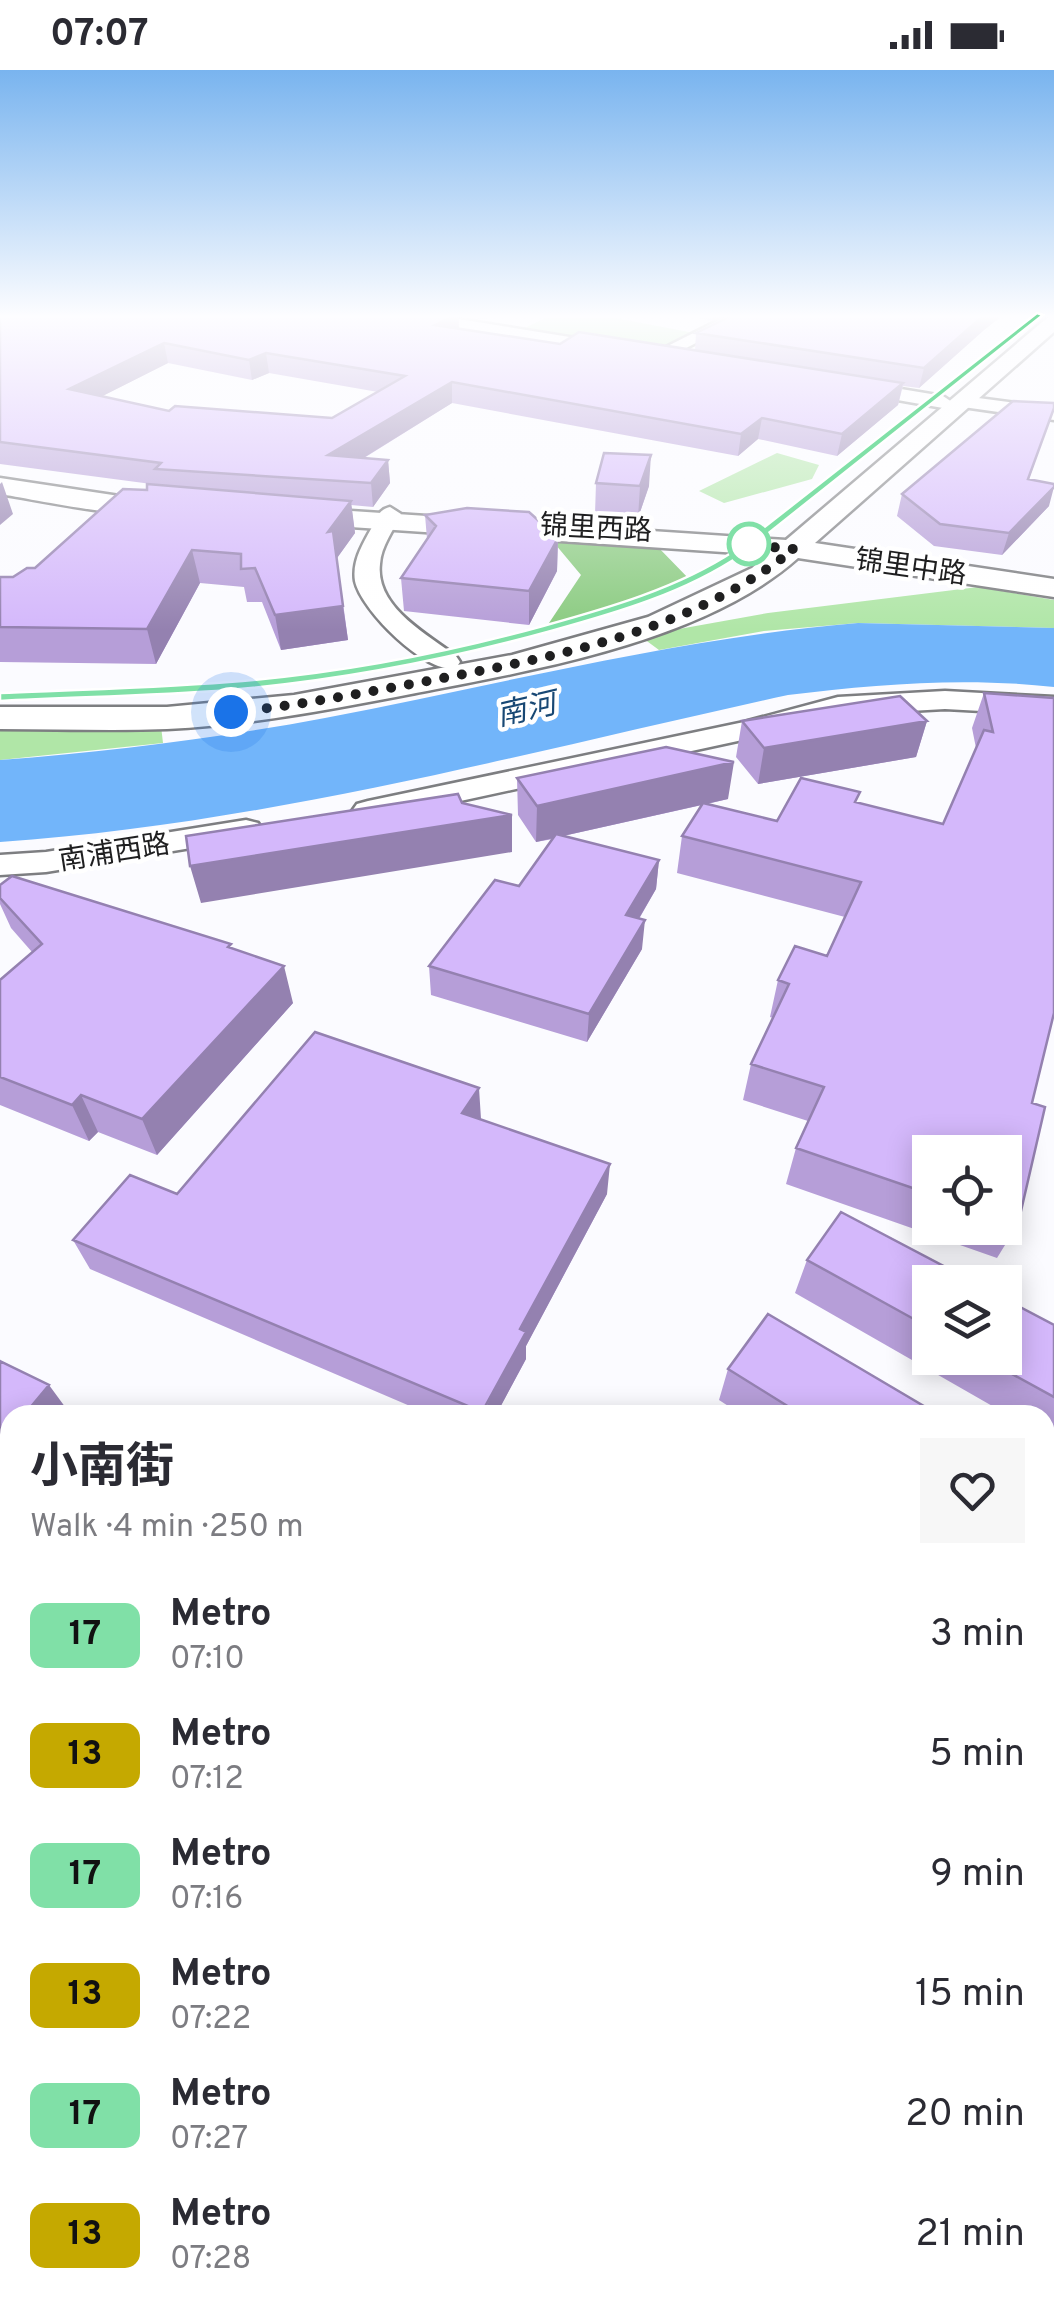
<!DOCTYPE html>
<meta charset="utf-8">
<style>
body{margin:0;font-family:Overpass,"Noto Sans SC",sans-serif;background:#f7f7f7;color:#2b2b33;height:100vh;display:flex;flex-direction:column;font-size:38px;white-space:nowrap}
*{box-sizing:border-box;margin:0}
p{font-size:32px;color:#7c7c81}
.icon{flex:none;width:55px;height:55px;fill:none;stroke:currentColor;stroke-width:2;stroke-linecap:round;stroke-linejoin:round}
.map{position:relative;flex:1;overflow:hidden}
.drawer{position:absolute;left:0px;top:1335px;width:1055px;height:912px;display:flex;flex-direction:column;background:#fff;border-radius:30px 30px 0 0;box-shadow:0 5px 25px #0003}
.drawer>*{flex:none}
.badge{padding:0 20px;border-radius:15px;font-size:35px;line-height:65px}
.buttons{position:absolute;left:912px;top:1065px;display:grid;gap:20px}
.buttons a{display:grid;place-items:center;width:110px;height:110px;border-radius:0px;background:#fff;box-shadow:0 5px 25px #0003;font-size:50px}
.you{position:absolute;width:50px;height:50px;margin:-25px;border:8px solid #fff;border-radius:50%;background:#1a73e8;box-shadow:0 0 0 15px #1a73e833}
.map>.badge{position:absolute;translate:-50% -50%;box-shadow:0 0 0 5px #fff}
.round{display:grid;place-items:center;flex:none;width:105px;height:105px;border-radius:0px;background:#f7f7f7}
.head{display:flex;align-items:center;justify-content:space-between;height:170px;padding:0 30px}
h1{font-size:48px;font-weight:700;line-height:75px}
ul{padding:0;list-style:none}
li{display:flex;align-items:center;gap:30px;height:120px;padding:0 30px}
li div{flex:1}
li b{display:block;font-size:38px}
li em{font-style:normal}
li .badge{min-width:110px;font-weight:700;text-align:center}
.status{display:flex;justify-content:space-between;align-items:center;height:70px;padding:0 50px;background:#fff;direction:ltr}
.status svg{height:28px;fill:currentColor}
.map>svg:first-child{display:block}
.green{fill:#b0e6a7}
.forest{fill:#8bcb81}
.water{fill:#72b5fa}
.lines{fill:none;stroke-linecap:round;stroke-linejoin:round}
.minor-casing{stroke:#7d7e81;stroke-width:5}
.major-casing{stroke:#7d7e81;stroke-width:5}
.minor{fill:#fff;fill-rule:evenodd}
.major{fill:#fff;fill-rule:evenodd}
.wall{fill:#b69ed8;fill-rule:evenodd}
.shaded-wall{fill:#9481b0}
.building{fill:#d4b8fb;stroke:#9481b0;stroke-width:2.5;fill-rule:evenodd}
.line{fill:#80e0a7;stroke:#fff;stroke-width:2.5}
.walk{stroke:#1f1f20;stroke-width:10;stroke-dasharray:0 18}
.stop-dot{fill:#fff;stroke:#80e0a7;stroke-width:5}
.labels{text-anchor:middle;stroke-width:9;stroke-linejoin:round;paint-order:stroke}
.far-street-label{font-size:28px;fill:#1f1f20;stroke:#fff}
.far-water-label{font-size:30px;font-style:italic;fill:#184874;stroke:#fff}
</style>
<div class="status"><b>07:07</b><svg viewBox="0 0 49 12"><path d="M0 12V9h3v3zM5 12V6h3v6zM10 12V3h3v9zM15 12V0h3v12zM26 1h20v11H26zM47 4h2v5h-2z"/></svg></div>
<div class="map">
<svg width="1054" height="2247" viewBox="0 0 1054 2247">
<rect width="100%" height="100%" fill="#fbfbff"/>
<!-- green -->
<path class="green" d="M551 245H600L694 263 653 283 519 261Z
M777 383 819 395 812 409 724 433 699 421Z
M978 517 1054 530V558L858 553 764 561 659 580 640 566 768 543Z
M0 656H161L163 673 0 690Z"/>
<!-- forest -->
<path class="forest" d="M550 468 656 475 692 512 547 556 581 505Z"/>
<!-- water -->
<path class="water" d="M858 553 1054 558V617C965 607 877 614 788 625 528 682 266 754 0 772V690C109 682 218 668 325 648 502 614 678 568 858 553Z"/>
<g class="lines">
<defs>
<path id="minor" d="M397 245H434L625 276 634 281 625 286 405 250Z
M729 245H750L663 290 648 286Z
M841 309 943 326 952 332 943 338 835 319 832 315Z
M963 326 1054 338V350L956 336 954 332Z
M390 437 401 444C394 460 381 476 380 494 375 537 427 564 456 586L460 592 456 598C426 605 361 540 355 511 352 492 362 475 371 459 376 449 378 440 390 437Z
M945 621 1054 627V645L945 639 839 645 747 669 368 751 357 748 352 741 357 734 368 731 744 652 838 627Z
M246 750 258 753 263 760 258 767 46 802 0 805V785L46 782Z"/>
<path id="major" d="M1054 246V262L815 473 1054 509V527L798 488C705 571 535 600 416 623 333 639 251 655 167 659 112 661 56 659 0 659V637H167L294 625 512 585 648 547 752 498 767 485 276 452 262 444 276 436 786 470 1047 248Z
M0 408 126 427 180 430 194 438C176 460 32 429 0 424Z"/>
</defs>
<!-- minor casing -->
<use href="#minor" class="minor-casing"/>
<!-- major casing -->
<use href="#major" class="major-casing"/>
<!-- minor -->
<use href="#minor" class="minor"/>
<!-- major -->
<use href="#major" class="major"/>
</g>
<!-- wall -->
<path class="wall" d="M0 245H494L486 249 459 247V259L560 274 695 281 696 263 731 246 713 251 681 245H1003L984 260 919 318 903 316 898 335 837 386 758 369 738 386 452 333 364 388 388 390 390 413 373 437 351 435 355 463 337 488 348 570 281 580 262 532H247L244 517 200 513 156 594 0 592V507H13L35 498 147 420 159 415 0 394ZM168 293 252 310 269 303 378 322 332 348 169 341 102 326Z
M1054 338 1029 409 1049 436 1002 485 934 476 897 446 902 424Z
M596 413 649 416 638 448 595 444Z
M425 445 558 468 557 501 529 555 404 541 401 508 427 469Z
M984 623 1054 628 1032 1033 1018 1154 997 1188 786 1114 796 1078 808 1051 743 1030 751 994 773 948 770 947 778 910 827 886 845 847 677 803 682 766 702 735 563 766 659 790 656 819 639 849 642 879 587 972 431 925 429 896 519 816 553 769 536 772 518 745 517 708 728 729 707 734 777 751 857 733 943 754 976 678 972 658ZM930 1082H1005V1158H930Z
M742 651H927L916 687 758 714 736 687Z
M0 815 233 879 293 933 157 1085 98 1062 89 1071 0 1035V910L32 882 11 858 0 834Z
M480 1049 607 1124 526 1276V1289L496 1345H431L90 1199 73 1170 177 1124Z
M807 1190 930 1212V1288H1005L1054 1255V1371L1045 1366V1345H1008L795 1223Z
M728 1299 939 1345H742L719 1330Z
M1045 1407 1054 1412V1527L1045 1534Z
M10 1467V1535L0 1529V1480Z"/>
<!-- shaded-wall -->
<path class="shaded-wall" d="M455 245H458L459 263 435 255Z
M713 245H735L713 251Z
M984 245H1003L984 260 919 318 924 298Z
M164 273 168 293 75 340 69 319Z
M266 283 269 303 252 310 249 290Z
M452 312V333L331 408 328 385Z
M903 313 898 335 837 386 842 364Z
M762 348 758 369 738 386 741 364Z
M651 385 649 416 638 448 640 416Z
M388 390 390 413 373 437 371 413Z
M2 412 13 444 0 455V414Z
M1054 417 1049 436 1002 485 1009 463Z
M351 431 355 463 332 495 328 462Z
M558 468 557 501 529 555V521Z
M192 480 200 513 156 594 147 559Z
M343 536 348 570 281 580 275 545Z
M927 651 916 687 758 714 764 678Z
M734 692 728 729 536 772 537 736Z
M512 745V782L201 833 190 796Z
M659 790 656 819 624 874 626 845Z
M645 850 642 879 587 972 589 944Z
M284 896 293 933 157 1085 142 1049Z
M479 1018 481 1049 462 1043Z
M81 1025 98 1062 89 1071 72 1035Z
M610 1094 607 1124 526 1276V1289L496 1345H483L520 1259Z
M49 1315 71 1345H24Z
M10 1362V1422L0 1434V1374Z
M10 2220V2238H21L16 2247H0V2238Z
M504 2238H520L529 2247H513Z"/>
<!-- building -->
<path class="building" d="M0 245H455L435 255 560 274 579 262 903 313 842 364 762 348 741 364 452 312 328 385 388 390 371 413 155 399 161 393 0 372ZM164 273 249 290 266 283 405 306 332 348 175 336 169 341 69 319Z
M733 245H984L924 298 696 263Z
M1013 331 1054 333V338L1028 409 1054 414V417L1009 463 940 454 902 424Z
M604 383 651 385 640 416 596 413Z
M147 414 351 431 328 462 333 461 343 536 275 545 255 498 241 499V484L192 480 147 559 0 557V507H13L27 498H35L123 419 147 420Z
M467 438 529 442 558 468 529 521 401 508 436 456 425 445Z
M984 623 1054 628V943L1032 1033 1045 1037 1018 1154 1005 1150V1082H930V1124L796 1078 824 1017 751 994 789 914 778 910 795 876 827 886 861 812 682 766 703 733 777 751 801 708 860 722 855 732 943 754 984 660 993 662Z
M900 626 927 651 764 678 742 651Z
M666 677 734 692 537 736 517 708Z
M458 724 462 733 512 745 190 796 186 766Z
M556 764 659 790 626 845 645 850 589 944 429 896 495 810 519 816Z
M12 806 231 874 228 877 284 896 142 1049 81 1025 72 1035 0 1007V910L42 874 0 828V815Z
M315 962 479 1018 462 1043 610 1094 520 1259 526 1262 482 1342 73 1170 130 1105 177 1124Z
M841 1142 974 1212H930V1258L807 1190Z
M1005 1229 1054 1255V1327L983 1288H1005Z
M768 1244 939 1345H802L728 1299Z
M0 1291 49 1315 24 1345H10V1362L0 1374Z
M112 1340 122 1345H108Z
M1045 1407 1054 1412V1500L1045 1494Z
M10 1467V1530L0 1524V1480Z
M10 1591V2220L0 2238V1604Z
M1045 1780 1054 1787V1880L1045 1903Z
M302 2238H504L513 2247H311Z"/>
<!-- sky -->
<linearGradient id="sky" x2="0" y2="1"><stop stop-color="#79b4ef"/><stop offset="0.44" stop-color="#fdfdff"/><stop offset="1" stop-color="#fdfdff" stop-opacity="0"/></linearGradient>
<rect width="1054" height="560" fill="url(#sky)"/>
<!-- line -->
<path class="line" d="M1037 243 1043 245 741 485C685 523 616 543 551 561 446 590 337 611 229 620 153 626 76 627 0 631V623C76 620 153 618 229 612 335 604 441 584 543 556 608 538 678 518 734 481Z"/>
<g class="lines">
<!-- walk -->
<path class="walk" d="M231 642C299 636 366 622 433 610 559 586 692 561 794 479L736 474H749"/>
</g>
<!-- markers -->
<circle class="stop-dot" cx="749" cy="474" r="20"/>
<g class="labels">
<!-- far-street labels -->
<g class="far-street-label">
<text transform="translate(596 457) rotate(3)" y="10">锦里西路</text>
<text transform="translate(911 496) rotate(8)" y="10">锦里中路</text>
<text transform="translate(114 781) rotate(-9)" y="10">南浦西路</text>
</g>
<!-- far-water labels -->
<g class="far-water-label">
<text transform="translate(526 639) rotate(-13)" y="10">南河</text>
</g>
</g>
</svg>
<div class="buttons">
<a><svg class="icon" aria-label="locate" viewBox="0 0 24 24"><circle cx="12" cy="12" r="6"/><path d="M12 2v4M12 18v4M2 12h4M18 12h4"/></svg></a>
<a><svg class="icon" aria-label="layers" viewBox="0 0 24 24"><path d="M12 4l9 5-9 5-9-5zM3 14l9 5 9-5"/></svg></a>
</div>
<div class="you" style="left:231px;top:642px"></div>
<section class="drawer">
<div class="head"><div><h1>小南街</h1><p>Walk · 4 min · 250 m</p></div><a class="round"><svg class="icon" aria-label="heart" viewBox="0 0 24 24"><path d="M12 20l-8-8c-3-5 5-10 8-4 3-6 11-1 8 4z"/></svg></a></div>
<ul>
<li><span class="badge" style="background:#80e0a7;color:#111">17</span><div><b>Metro</b><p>07:10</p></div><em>3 min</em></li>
<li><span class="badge" style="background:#c5a900;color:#111">13</span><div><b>Metro</b><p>07:12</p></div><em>5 min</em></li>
<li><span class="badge" style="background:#80e0a7;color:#111">17</span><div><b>Metro</b><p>07:16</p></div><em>9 min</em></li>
<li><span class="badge" style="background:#c5a900;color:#111">13</span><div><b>Metro</b><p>07:22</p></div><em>15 min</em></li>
<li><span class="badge" style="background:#80e0a7;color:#111">17</span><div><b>Metro</b><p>07:27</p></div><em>20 min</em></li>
<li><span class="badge" style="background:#c5a900;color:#111">13</span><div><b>Metro</b><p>07:28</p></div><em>21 min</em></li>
</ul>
</section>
</div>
